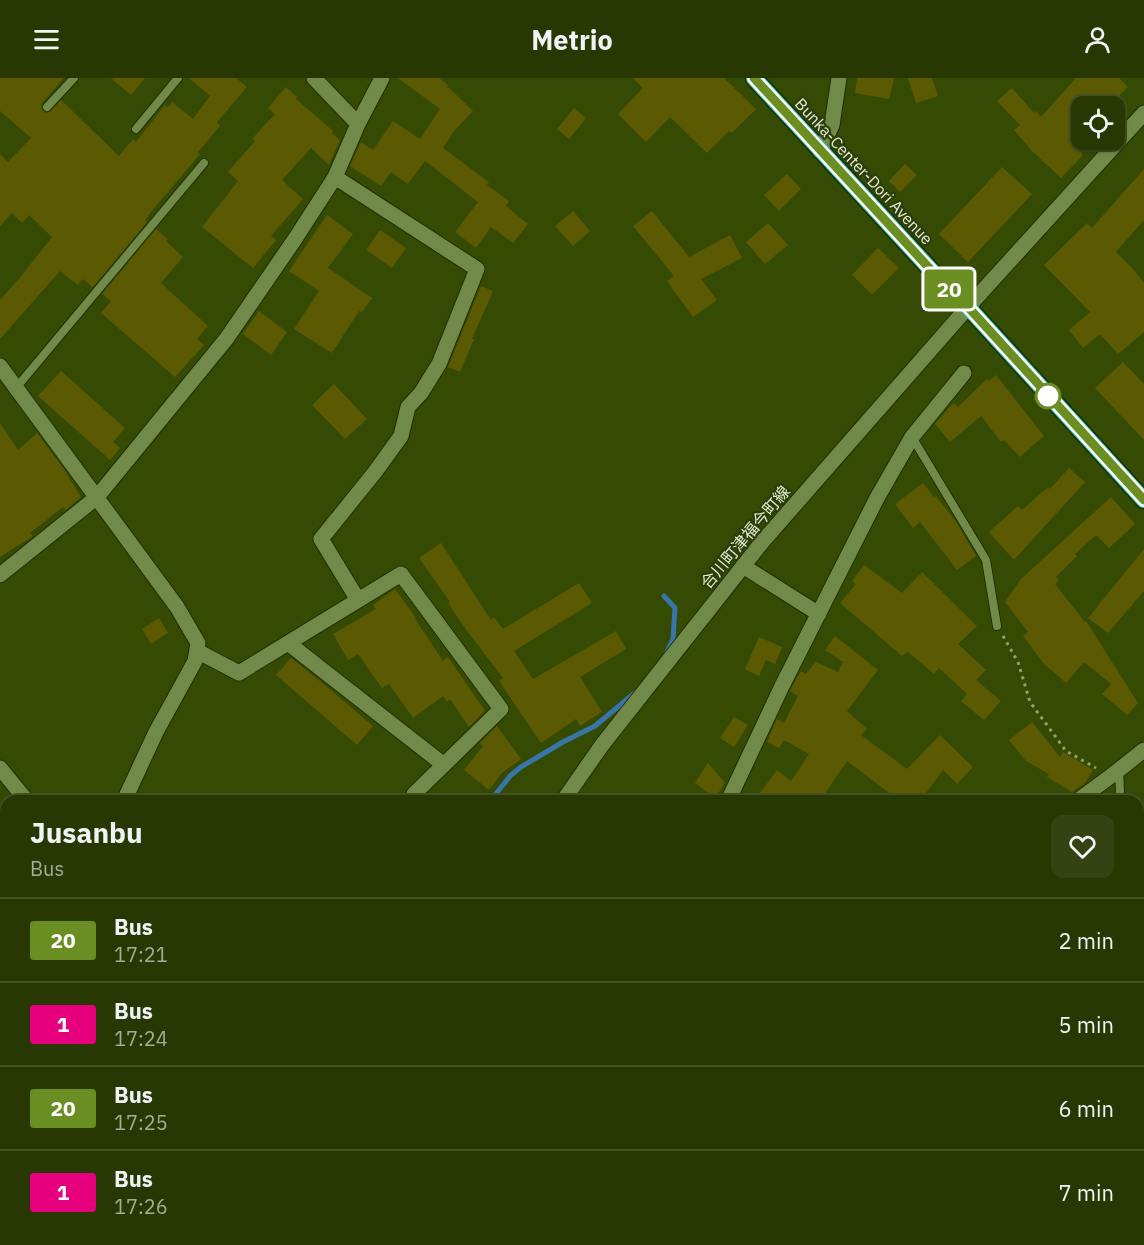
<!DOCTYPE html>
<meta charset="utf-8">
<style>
body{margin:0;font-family:"IBM Plex Sans","Noto Sans JP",sans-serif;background:#344311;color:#f1f3f6;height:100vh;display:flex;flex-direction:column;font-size:22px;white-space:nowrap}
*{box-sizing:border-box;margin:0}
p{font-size:20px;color:#a5ac99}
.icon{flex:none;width:33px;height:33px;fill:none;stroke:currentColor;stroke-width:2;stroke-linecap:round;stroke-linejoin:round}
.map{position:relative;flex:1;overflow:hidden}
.details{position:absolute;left:0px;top:717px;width:1144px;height:450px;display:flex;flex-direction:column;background:#283802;border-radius:18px 18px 0 0;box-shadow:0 2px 4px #0004,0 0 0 2px #445224}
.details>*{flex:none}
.badge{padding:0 12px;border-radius:4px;font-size:21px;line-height:39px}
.controls{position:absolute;left:1071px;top:18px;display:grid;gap:12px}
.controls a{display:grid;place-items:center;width:54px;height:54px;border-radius:12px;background:#283802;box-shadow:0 2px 4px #0004,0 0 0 2px #445224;font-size:30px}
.map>.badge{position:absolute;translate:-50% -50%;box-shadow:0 0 0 3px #fff}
.round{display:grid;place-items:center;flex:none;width:63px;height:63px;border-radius:12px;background:#344311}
.headline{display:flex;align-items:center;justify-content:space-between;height:102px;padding:0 30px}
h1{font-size:28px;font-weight:800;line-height:45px}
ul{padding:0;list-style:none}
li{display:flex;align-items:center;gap:18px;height:84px;padding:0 30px;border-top:2px solid #445224}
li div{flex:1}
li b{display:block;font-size:22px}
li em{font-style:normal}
li .badge{min-width:66px;font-weight:700;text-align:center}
header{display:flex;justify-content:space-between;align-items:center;height:78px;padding:0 30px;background:#283802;font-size:27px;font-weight:800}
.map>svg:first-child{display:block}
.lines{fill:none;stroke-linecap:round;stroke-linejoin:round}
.stream{stroke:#3875a9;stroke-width:5}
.building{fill:#5c5903}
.service-casing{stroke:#1f2f00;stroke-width:10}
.minor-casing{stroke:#1f2f00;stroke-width:17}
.tertiary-casing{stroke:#1f2f00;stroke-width:17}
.trunk-casing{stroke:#1f2f00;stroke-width:19}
.path{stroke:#8ea06c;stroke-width:3;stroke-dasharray:3 4.5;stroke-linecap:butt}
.service{stroke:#718a49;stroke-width:8}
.minor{stroke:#718a49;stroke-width:15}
.tertiary{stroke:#718a49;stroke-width:15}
.trunk{stroke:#28c1aa;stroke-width:16}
.line-casing{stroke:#fff;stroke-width:14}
.line{stroke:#6b8e23;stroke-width:9}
.stop-dot{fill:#fff;stroke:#6b8e23;stroke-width:3}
.labels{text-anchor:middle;stroke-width:4.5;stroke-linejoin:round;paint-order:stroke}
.street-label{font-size:16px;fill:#e0efcd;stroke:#2d3e0c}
</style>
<header><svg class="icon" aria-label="menu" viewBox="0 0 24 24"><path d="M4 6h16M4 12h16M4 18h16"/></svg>Metrio<svg class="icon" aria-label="person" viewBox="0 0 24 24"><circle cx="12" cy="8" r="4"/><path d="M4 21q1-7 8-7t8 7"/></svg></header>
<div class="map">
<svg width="1144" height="1167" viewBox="0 0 1144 1167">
<rect width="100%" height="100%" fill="#354b03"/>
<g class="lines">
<!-- stream -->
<path class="stream" d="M664 518 675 530 673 561 666 576
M490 723 511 697 521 689 563 664 595 648 637 613
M0 1034 6 1039"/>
</g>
<!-- building -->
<path class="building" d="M0 0H64L42 25 41 30 43 33 46 35 49 34 61 22 119 78 133 61 136 64 165 27 168 29 172 24 193 41 210 18 189 0H236L247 9 217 44 220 48 198 74 200 76 151 134 145 142 147 144 93 209 83 201 78 207 60 193 0 261V222L22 197 52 159 29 137 22 145 12 135 0 148V76L8 84 31 60 0 33Z
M111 0H145L131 17Z
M398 0H439L448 7 447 8 473 33 454 53 443 70 489 104 487 107 509 123 506 128 528 146 513 165 491 149 476 170 455 154 478 124 425 83 408 106 391 94 381 108 350 88 361 64 373 72 393 43 420 61 440 31Z
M633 0H724L756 31 732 55 729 53 707 75 670 39 646 64 618 36 643 10Z
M857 0H894L889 21 855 15Z
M908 0H932L938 18 916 25Z
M1076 0H1119L1128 9 1109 28H1082V78L1061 100 1032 73 1014 52 1020 47 997 23 1012 10 1034 35 1036 33 1041 39Z
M286 9 297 19 296 21 333 53 332 55 340 62 329 87 311 70 282 102 303 121 271 158 276 162 253 190 202 149 238 103 228 94 255 63 252 61 275 36 268 30Z
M574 30 586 40 569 61 557 51Z
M905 86 917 97 900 114 889 103Z
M1002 89 1032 116 968 184 939 156Z
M1144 91V142L1116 174 1132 190 1144 205V254L1118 276 1100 256 1083 270 1069 252 1090 234 1044 187 1087 145 1092 150Z
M787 96 801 111 779 133 764 117Z
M573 133 590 153 573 168 555 148Z
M652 133 689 179 730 157 742 180 701 201 717 222 693 239 667 203 674 198 633 148Z
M327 137 353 156 328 190 372 220 362 234 359 233 332 275 294 251 319 213 289 193Z
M768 145 788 167 765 186 746 164Z
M156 151 168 161 166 163 183 179 161 205 208 248 197 261 204 267 175 299 101 235 111 223 102 216Z
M380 152 406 170 392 190 366 172Z
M878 170 899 190 872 217 852 197Z
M481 208 493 213 472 261H474L460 294 448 289Z
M259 233 287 254 271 277 243 256Z
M1123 284 1144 306V362L1095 310Z
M61 293 125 350 113 364 120 370 110 382 38 318Z
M996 297 1044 358 1020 379 1004 362 1001 364 981 338 950 364 935 346 948 331 954 325 958 329 987 301 989 303Z
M334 306 367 341 345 361 312 327Z
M0 345 18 372 37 355 64 391 81 419 66 432 63 429 30 455 33 458 0 479Z
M1069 390 1085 404 1014 482 989 454 1018 428 1022 432 1048 409 1050 411Z
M923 405 934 419 936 418 957 445 976 478 957 492 920 444 913 450 895 426Z
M1111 419 1135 446 1109 470 1096 457 1075 476 1077 478 1056 499 1059 502 1055 506 1085 544 1086 543 1138 625 1127 637 1102 616 1111 606 1084 584 1066 605 1044 586 1023 558 1028 554 1005 524 1021 501Z
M441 465 491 542 494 539 503 551 579 505 592 525 514 573 533 601 616 553 626 571 580 599 602 634 580 648 576 641 541 665 499 603 503 600 467 553 448 525 450 524 419 480Z
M1144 471V513L1108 555 1088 540Z
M864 487 902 515 922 494 977 548 958 566 986 592 976 602 1001 623 984 642 961 623 967 616 939 590 934 596 908 574 902 578 840 525 856 506 852 503Z
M395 511 416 540 415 541 443 583 448 579 485 633 469 649 450 621 447 624 443 618 413 640 389 606 382 610 358 576 348 582 333 556 376 531 373 527Z
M159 540 168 555 151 566 142 551Z
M835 558 878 592 847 633 867 651 861 657 907 691 940 657 973 689 957 706 943 692 920 723H887L892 717 847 683 820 723H754L777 692 791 703 809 676 784 662 779 670 767 664 777 641 784 645 798 618 790 613 801 593 806 596 816 584 838 594 843 584 825 572Z
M759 559 782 569 775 586 766 582 759 598 745 591Z
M291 580 320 603 373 648 357 667 276 597Z
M734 639 748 647 734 669 720 660Z
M1032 644 1060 679 1063 674 1093 692 1084 706 1072 714 1047 699 1049 696 1026 683 1009 662Z
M497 648 521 681 502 695 489 712 464 692 483 668 480 665Z
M708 685 725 705 715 720 695 705Z"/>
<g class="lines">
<defs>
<path id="service" d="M47 29 74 0
M136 51 178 0
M16 310 204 85
M912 359 986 482 997 548
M1119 692 1120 713 1119 723
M1138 852 1144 848"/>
<path id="minor" d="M314 0 358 46
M820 73 832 47 839 0
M335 99 477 191 439 286 421 315 408 329 401 358 375 394 321 461 358 522
M0 288 177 529 198 565 195 583 156 654 124 723
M743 488 819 536
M0 497 97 419 227 260 295 161 335 99 358 46 382 0
M288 565 444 687
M197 573 239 595 401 496 501 631 414 716
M0 690 27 723
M728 723 782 608 877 420 912 359 964 295
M1077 723 1111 698 1144 672
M0 1008 6 991
M1138 1078 1144 1082
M1138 1106 1141 1135 1138 1148
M0 1117 6 1121
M62 1161 68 1167
M400 1167 404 1161
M657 1167 661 1161
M1134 1167 1136 1161"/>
<path id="tertiary" d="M563 723 602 667 763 463 968 229 1144 35
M276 1167 280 1161"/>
<path id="trunk" d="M754 0 943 205 968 229 1144 422"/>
</defs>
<!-- service casing -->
<use href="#service" class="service-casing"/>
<!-- minor casing -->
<use href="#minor" class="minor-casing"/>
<!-- tertiary casing -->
<use href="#tertiary" class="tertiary-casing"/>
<!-- trunk casing -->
<use href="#trunk" class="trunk-casing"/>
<!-- path -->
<path class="path" d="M1003 558 1018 584 1030 624 1066 673 1096 690"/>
<!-- service -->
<use href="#service" class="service"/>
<!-- minor -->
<use href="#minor" class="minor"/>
<!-- tertiary -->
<use href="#tertiary" class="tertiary"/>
<!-- trunk -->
<use href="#trunk" class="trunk"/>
</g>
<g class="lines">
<defs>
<path id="line" d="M754 0 943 205 968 229 1144 422"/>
</defs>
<!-- line casing -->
<use href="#line" class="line-casing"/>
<!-- line -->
<use href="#line" class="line"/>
</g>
<!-- markers -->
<circle class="stop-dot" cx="1048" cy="318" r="12"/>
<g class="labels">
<!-- street labels -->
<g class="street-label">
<text transform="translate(864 93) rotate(47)" y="6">Bunka-Center-Dori Avenue</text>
<text transform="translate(745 459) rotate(-50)" y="6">合川町津福今町線</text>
</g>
</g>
</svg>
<div class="controls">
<a><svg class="icon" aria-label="locate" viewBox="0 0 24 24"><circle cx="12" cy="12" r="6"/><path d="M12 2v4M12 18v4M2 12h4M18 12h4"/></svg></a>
</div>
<b class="badge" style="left:949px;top:211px;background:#6b8e23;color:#fff">20</b>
<section class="details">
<div class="headline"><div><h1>Jusanbu</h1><p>Bus</p></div><a class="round"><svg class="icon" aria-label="heart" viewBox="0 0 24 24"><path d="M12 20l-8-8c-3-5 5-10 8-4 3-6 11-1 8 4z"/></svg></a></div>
<ul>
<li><span class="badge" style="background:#6b8e23;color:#fff">20</span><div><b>Bus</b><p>17:21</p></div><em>2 min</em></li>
<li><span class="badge" style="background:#e6007e;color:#fff">1</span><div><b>Bus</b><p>17:24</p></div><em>5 min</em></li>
<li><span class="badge" style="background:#6b8e23;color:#fff">20</span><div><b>Bus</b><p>17:25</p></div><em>6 min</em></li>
<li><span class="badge" style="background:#e6007e;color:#fff">1</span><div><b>Bus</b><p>17:26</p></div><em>7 min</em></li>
</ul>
</section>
</div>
